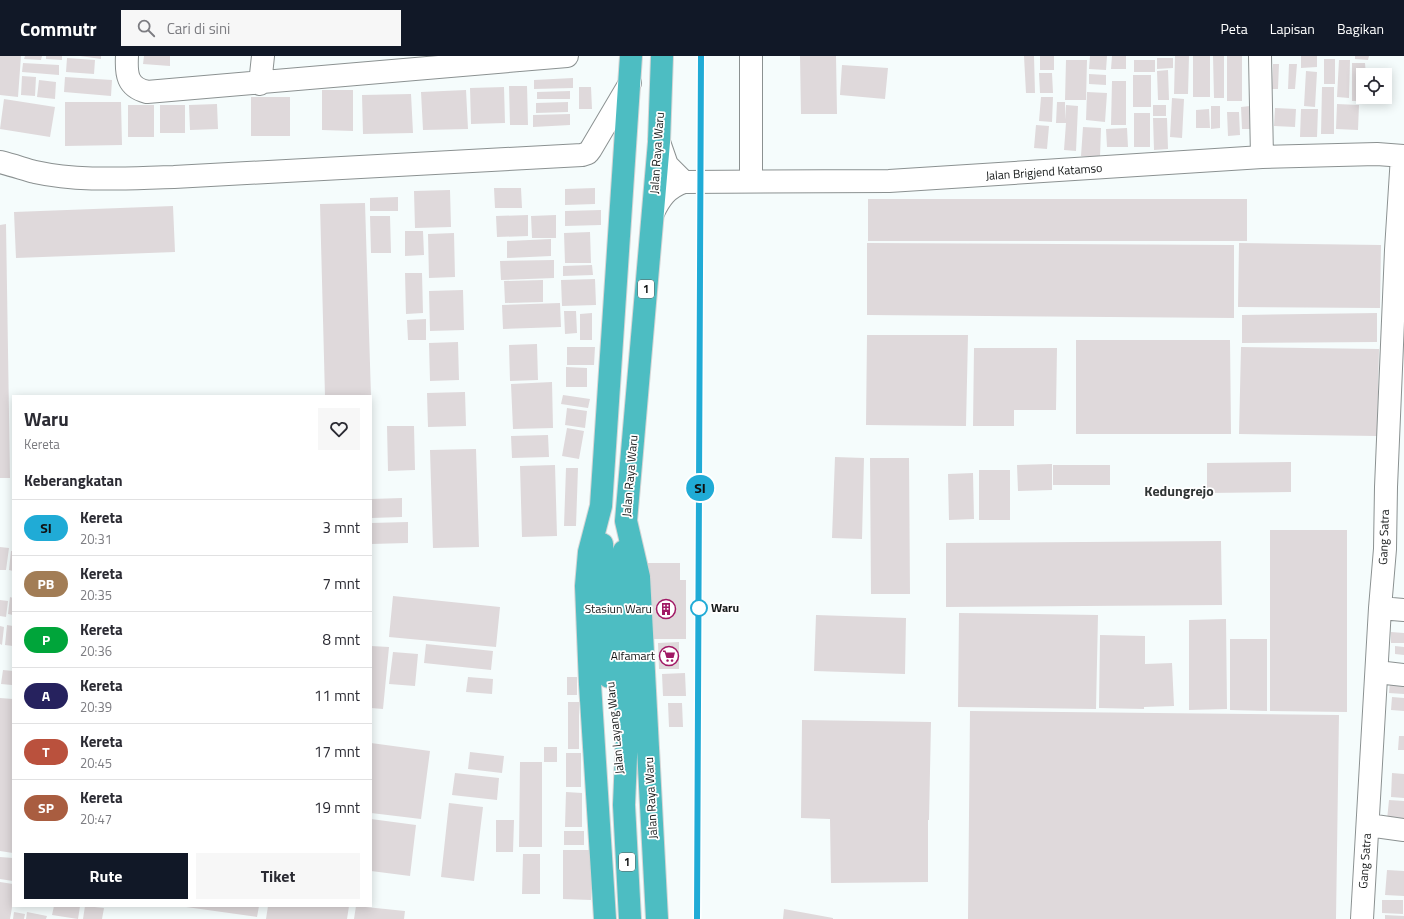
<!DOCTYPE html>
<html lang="id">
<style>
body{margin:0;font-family:"Titillium Web",sans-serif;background:#f7f7f7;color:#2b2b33;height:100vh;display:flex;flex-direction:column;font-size:15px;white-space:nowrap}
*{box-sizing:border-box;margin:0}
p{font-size:13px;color:#7c7c81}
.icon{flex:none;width:22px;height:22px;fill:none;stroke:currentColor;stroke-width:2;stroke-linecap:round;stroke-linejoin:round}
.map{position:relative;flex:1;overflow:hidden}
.details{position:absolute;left:12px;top:339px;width:360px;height:512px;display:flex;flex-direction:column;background:#fff;border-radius:0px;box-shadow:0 2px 10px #0003}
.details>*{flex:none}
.badge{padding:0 8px;border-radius:13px;font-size:14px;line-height:26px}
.tools{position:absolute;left:1356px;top:12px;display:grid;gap:8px}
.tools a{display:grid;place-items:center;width:36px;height:36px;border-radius:0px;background:#fff;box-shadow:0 2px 10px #0003;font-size:20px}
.map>.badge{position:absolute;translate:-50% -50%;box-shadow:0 0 0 2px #fff}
h2{padding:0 12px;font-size:15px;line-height:36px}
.round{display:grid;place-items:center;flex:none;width:42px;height:42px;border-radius:0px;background:#f7f7f7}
.headline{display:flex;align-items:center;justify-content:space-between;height:68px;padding:0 12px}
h1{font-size:19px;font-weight:700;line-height:30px}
.button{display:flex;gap:8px;margin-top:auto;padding:8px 12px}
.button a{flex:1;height:46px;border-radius:0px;background:#111827;color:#fff;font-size:16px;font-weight:700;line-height:46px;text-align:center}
.button a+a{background:#f7f7f7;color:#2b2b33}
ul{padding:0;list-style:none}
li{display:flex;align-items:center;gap:12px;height:56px;padding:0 12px;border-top:1px solid #e1e1e2}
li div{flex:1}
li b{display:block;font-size:15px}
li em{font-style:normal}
li .badge{min-width:44px;font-weight:700;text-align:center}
header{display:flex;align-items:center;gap:24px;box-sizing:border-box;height:56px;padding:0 20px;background:#111827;color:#fff}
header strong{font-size:19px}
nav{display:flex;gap:22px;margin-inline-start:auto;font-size:14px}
.search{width:280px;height:36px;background:#f7f7f7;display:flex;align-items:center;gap:10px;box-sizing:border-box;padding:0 14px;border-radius:0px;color:#7c7c81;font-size:15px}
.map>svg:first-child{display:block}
.building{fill:#dfd9db}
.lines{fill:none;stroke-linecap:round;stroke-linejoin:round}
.minor-casing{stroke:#8b9191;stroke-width:24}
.highway-casing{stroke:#d5d5d5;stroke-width:24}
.minor{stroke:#fff;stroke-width:22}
.highway{stroke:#4dbdc2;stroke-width:22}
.rail-casing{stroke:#2b2e2e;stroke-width:4.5}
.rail{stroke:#fff;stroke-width:3;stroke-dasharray:9;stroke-linecap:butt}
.line-casing{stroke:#fff;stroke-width:9}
.line{stroke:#20abd6;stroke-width:6}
.stop-dot{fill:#fff;stroke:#20abd6;stroke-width:2}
.labels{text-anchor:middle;stroke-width:3.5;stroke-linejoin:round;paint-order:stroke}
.shield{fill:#fff;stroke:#5a5d5d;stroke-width:1}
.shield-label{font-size:11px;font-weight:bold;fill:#141717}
.street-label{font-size:12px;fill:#141717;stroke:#fff}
.stop-label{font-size:12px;font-weight:bold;fill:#141717;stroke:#fff;text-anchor:start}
.poi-label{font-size:12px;fill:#141717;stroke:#fff;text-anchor:end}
.quarter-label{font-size:14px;font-weight:bold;fill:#313636;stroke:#fff}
</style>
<header>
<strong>Commutr</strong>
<div class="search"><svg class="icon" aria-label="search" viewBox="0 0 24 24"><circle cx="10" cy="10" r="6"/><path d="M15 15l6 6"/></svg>Cari di sini</div>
<nav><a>Peta</a><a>Lapisan</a><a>Bagikan</a></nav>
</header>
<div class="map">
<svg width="1404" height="863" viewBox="0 0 1404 863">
<rect width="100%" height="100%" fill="#f5fcfc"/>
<!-- building -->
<path class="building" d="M0 0H21L18 41 0 39Z
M25 0H42L41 4 24 3Z
M46 0H62V4L46 3Z
M80 0H101V3Z
M144 0H170V10L143 8Z
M800 0H836L837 58H801Z
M1024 0H1034L1035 37H1026Z
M1040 0H1054V14H1040Z
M1090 0H1107L1106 14 1089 13Z
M1112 0H1126V13H1111Z
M1175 0H1189L1188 38H1174Z
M1193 0H1210V41H1193Z
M1213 0H1224V42H1214Z
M1227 0H1242V45H1227Z
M1301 0H1317V11L1301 12Z
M1355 0H1369L1368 4 1355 3Z
M67 2 95 4 94 18 66 16Z
M1157 2H1173V12L1157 13Z
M1324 3H1335V28H1324Z
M1066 4H1087L1086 44H1065Z
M1134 4H1155V16H1134Z
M1339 4H1350L1349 42 1337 41Z
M23 7 59 9V19L22 16Z
M1352 7H1365L1366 19H1363V41H1366V45H1352Z
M1273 8H1279L1278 33H1272Z
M1289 8H1297L1295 33H1288Z
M842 9 888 12 885 43 840 39Z
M1168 14 1169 44H1158L1157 15Z
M1306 15 1317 16 1315 51 1304 50Z
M1039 17H1052L1053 37H1040Z
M1089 18 1106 19V29L1089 28Z
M1133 19H1151V51H1133Z
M22 20 36 21 35 40 21 39Z
M65 21 112 24 111 40 64 36Z
M573 22V32L534 33V24Z
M39 24 56 26 55 43 37 41Z
M1112 25H1126V69H1111Z
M509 30H527L528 69H510Z
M504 31 505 67 471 68 470 32Z
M579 31H591L592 53H579Z
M1322 31H1334V78H1321Z
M322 34H353V75L322 74Z
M466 34 468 73 423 74 421 36Z
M570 35V43H537V36Z
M1087 36 1107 37 1105 66 1086 64Z
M411 38 413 77 363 78 362 39Z
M251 41H290V80H251Z
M1041 41H1053L1052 66 1039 65Z
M1172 42 1184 43 1182 82 1170 81Z
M4 43 55 51 50 81 0 73Z
M65 46H121L122 89 65 90Z
M568 46V56L536 57V47Z
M1057 46H1065V64L1066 49 1078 50 1076 95 1064 94 1066 67H1056Z
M217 48 218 73 190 74 189 49Z
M1337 48 1359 49 1358 74 1336 73Z
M128 49H154V81H128Z
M160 49H185V77H160Z
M1153 49H1166V60H1153Z
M1211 50H1220V72L1211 73Z
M1250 50 1251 73H1242L1241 51Z
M1275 52 1296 53 1295 71 1274 70Z
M1209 53 1210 72H1196V54Z
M1301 53H1318L1317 81H1300Z
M1227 56H1239L1240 79 1228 80Z
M1134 57H1150V91H1134Z
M570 58V69L533 71V59Z
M1153 62H1167L1168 93 1154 94Z
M1036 69 1049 70 1047 93 1034 92Z
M1083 71 1101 72 1100 101 1081 100Z
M1127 72 1128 91H1107L1106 73Z
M494 132H521L522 152H495Z
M595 132V148L565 149V133Z
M450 134 451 171 415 172 414 135Z
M398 141V155H370V142Z
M868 143H1247V185H868Z
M365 147 371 340H325L320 148Z
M173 150 175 196 16 202 14 156Z
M601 154V169L565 170V155Z
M528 159V180L497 181 496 160Z
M556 159V182H532L531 160Z
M370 160H390L391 197H371Z
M6 168 10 422H0V169Z
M405 175H423L424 199 405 200Z
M590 176 591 207H565L564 177Z
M454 177 455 221 429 222 428 178Z
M551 183V200L507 202V185Z
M867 187 1234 189V262L867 259Z
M1239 187 1381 189 1380 252 1238 251Z
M554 204V222L501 224 500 205Z
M592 209 593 219 563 220V210Z
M405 217H422L423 257 406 258Z
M595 223 596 249 562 250 561 224Z
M543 224V246L505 247 504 225Z
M463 234 464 274 430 275 429 235Z
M560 247 561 271 503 273 502 249Z
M564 255H576L577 277 565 278Z
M592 257V284H580V258Z
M1377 257V286L1242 287V259Z
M426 263V284H408L407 264Z
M867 279H968L966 370 866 369Z
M1076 284H1230L1231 378H1076Z
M458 286 459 324 430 325 429 287Z
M537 288 538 324 510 325 509 289Z
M567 291H595L594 309H567Z
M1241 291 1379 293 1377 380 1239 378Z
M974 292H1057L1056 354H1014V370H973Z
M566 311 587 312V331H566Z
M552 326 553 372 513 373 511 328Z
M465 336 466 370 428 371 427 337Z
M563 339 590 343 588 352 561 348Z
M567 352 587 355 585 372 565 369Z
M387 370H414L415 414 388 415Z
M567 372 584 375 579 403 562 400Z
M548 379 549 401 512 402 511 380Z
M476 393 479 491 433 492 430 394Z
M835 401 864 402 862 483 832 482Z
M870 402H909L910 538H871Z
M1291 406V436L1207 437V407Z
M1052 408V434L1018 435 1017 409Z
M555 409 557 480 522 481 520 410Z
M1053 409H1110V429H1053Z
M566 412H578L576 470H564Z
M979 414H1010V464H979Z
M973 417 974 463 949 464 948 418Z
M402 442V461L371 462V443Z
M408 466V487L371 488V467Z
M1270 474H1347V656L1270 655Z
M1221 485 1222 549 946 551V487Z
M0 491 9 492 6 514H0Z
M11 495H13V515L9 514Z
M646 507H680V524H686V583H646Z
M393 540 500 551 496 591 389 581Z
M10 541 13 542V559L8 558Z
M0 544 8 545 6 561 0 560Z
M959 557 1098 559 1096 653 958 651Z
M816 559 906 562 905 618 814 615Z
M1226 563 1227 653 1189 654V564Z
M7 569 13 570V590L5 589Z
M0 570 4 571 2 589 0 588Z
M1391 576 1404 577V587H1391Z
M1100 579 1145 580V608L1172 607 1174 650 1144 651V653L1099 652Z
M1230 583H1267V655L1230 654Z
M679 586V613H659L658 587Z
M426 588 493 595 491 614 424 607Z
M371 590 389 591 383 653 371 652Z
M1395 590 1404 591V599L1395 598Z
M393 596 418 598 415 630 389 628Z
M3 614 13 615 12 629 1 628Z
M685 617 686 640H663L662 618Z
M468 621 493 623 492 638 466 636Z
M567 621H577V639H567Z
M1390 624 1404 625V638L1389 637Z
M1392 641 1404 642V655L1391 654Z
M0 642 13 643V797L0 795Z
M568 646H579V693H568Z
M668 647H682L683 671H669Z
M970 655 1339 659 1336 863H968Z
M802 664 931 666 929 764H928V826L831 827 830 763 801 762Z
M1399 680H1404V694H1398Z
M371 687 430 695 421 763 371 757Z
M544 691H557V706H544Z
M470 696 504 700 502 717 468 713Z
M566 697H581V731H566Z
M520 706H542V791H519Z
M455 717 499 722 497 744 452 739Z
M1392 717 1404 718V742L1391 741Z
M566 736 582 737V771H565Z
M1389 744 1404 745V765L1387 764Z
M449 747 483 751 474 825 441 821Z
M371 763 416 769 410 820 371 815Z
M496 764H514L513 796H496Z
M564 775H584V789H564Z
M563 794H591V844L563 843Z
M523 798H540V838H522Z
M0 801 13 802V825L0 823Z
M1387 814 1404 815V840L1385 839Z
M0 826 13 828V846L10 863H0Z
M1382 844H1403V858L1382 857Z
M54 850H80L78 863 52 859Z
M85 850 104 852 102 863H83Z
M179 850H259L257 861Z
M268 850H349L347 863H266Z
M356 850 405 855 404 863H354Z
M784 853 833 862V863H783Z
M14 856 25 858 24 863H13Z
M27 856 47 860 46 863H26Z
M1385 859 1404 860V863H1385Z"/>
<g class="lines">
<defs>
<path id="minor" d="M127 0C126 18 127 31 147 36L567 0
M1260 0 1262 101
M260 28 263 0
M659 86 667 109 684 126
M0 106C12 109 24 113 35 116 80 126 128 122 174 121L582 99 588 97 591 93 630 27
M751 125V0
M653 157C660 142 667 132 684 126L889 125 1262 101 1377 98 1404 100
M1380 552 1404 554
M1377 616 1404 619
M1368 769 1404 774
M1362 863 1380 552 1385 493 1386 431 1396 194 1402 100"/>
<path id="highway" d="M602 488 609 621
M624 495 622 566 627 677 624 749 630 863
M605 863 590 628 586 530 589 496 601 450 631 0
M657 863 639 521 626 465 659 86 662 0"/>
</defs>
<!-- minor casing -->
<use href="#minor" class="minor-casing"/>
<!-- highway casing -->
<use href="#highway" class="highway-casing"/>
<!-- minor -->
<use href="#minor" class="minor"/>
<!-- highway -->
<use href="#highway" class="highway"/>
<defs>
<path id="rail" d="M697 863 701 0"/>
</defs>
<!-- rail casing -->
<use href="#rail" class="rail-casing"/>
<!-- rail -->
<use href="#rail" class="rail"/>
</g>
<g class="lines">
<defs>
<path id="line" d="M697 863 701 0"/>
</defs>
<!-- line casing -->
<use href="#line" class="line-casing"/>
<!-- line -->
<use href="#line" class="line"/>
</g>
<!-- icons -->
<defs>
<symbol id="building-ring" viewBox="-11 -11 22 22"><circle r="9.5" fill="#fff" stroke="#a11965" stroke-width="1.5"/><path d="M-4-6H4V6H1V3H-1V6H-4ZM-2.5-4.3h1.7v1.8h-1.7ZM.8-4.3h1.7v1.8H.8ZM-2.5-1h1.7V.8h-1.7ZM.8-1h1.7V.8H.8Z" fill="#a11965"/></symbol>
<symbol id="supermarket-ring" viewBox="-11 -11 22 22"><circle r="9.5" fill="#fff" stroke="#a11965" stroke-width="1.5"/><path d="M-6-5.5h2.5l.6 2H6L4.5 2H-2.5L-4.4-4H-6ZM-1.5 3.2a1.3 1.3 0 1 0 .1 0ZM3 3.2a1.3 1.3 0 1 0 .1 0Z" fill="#a11965"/></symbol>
</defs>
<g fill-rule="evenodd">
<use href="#building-ring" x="655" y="542" width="22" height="22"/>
<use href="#supermarket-ring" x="658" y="589" width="22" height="22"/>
</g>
<!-- markers -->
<circle class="stop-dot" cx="699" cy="552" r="8"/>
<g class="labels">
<!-- shield labels -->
<g class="shield">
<rect x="638" y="224" width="16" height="18" rx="3"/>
<rect x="619" y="797" width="16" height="18" rx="3"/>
</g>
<g class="shield-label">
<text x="646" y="237">1</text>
<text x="627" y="810">1</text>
</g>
<!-- street labels -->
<g class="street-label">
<text transform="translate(657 97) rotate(-86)" y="4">Jalan Raya Waru</text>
<text transform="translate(1044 116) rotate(-4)" y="4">Jalan Brigjend Katamso</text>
<text transform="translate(630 420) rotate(-85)" y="4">Jalan Raya Waru</text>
<text transform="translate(1384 481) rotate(-88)" y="4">Gang Satra</text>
<text transform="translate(615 672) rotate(-96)" y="4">Jalan Layang Waru</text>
<text transform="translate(651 742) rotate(-93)" y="4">Jalan Raya Waru</text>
<text transform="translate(1365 805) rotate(-86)" y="4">Gang Satra</text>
</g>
<!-- stop labels -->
<g class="stop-label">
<text x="711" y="556">Waru</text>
</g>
<!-- poi labels -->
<g class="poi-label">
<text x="652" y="557">Stasiun Waru</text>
<text x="655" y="604">Alfamart</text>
</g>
<!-- quarter labels -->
<g class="quarter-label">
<text x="1179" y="440">Kedungrejo</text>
</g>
</g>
</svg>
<div class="tools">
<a><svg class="icon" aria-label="locate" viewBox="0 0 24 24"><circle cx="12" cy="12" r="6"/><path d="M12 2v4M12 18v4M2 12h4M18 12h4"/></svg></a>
</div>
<b class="badge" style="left:700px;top:432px;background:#20abd6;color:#111">SI</b>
<section class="details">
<div class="headline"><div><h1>Waru</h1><p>Kereta</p></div><a class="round"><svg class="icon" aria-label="heart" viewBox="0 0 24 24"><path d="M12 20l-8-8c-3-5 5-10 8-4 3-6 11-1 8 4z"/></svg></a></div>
<h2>Keberangkatan</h2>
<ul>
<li><span class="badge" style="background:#20abd6;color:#111">SI</span><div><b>Kereta</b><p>20:31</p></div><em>3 mnt</em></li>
<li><span class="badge" style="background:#a27d56;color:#fff">PB</span><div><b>Kereta</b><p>20:35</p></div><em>7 mnt</em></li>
<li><span class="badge" style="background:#00a53a;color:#fff">P</span><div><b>Kereta</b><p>20:36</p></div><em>8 mnt</em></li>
<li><span class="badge" style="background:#26225e;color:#fff">A</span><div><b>Kereta</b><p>20:39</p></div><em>11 mnt</em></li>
<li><span class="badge" style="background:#ba513d;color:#fff">T</span><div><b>Kereta</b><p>20:45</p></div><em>17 mnt</em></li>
<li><span class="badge" style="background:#a95d40;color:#fff">SP</span><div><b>Kereta</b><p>20:47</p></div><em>19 mnt</em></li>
</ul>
<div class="button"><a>Rute</a><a>Tiket</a></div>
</section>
</div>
